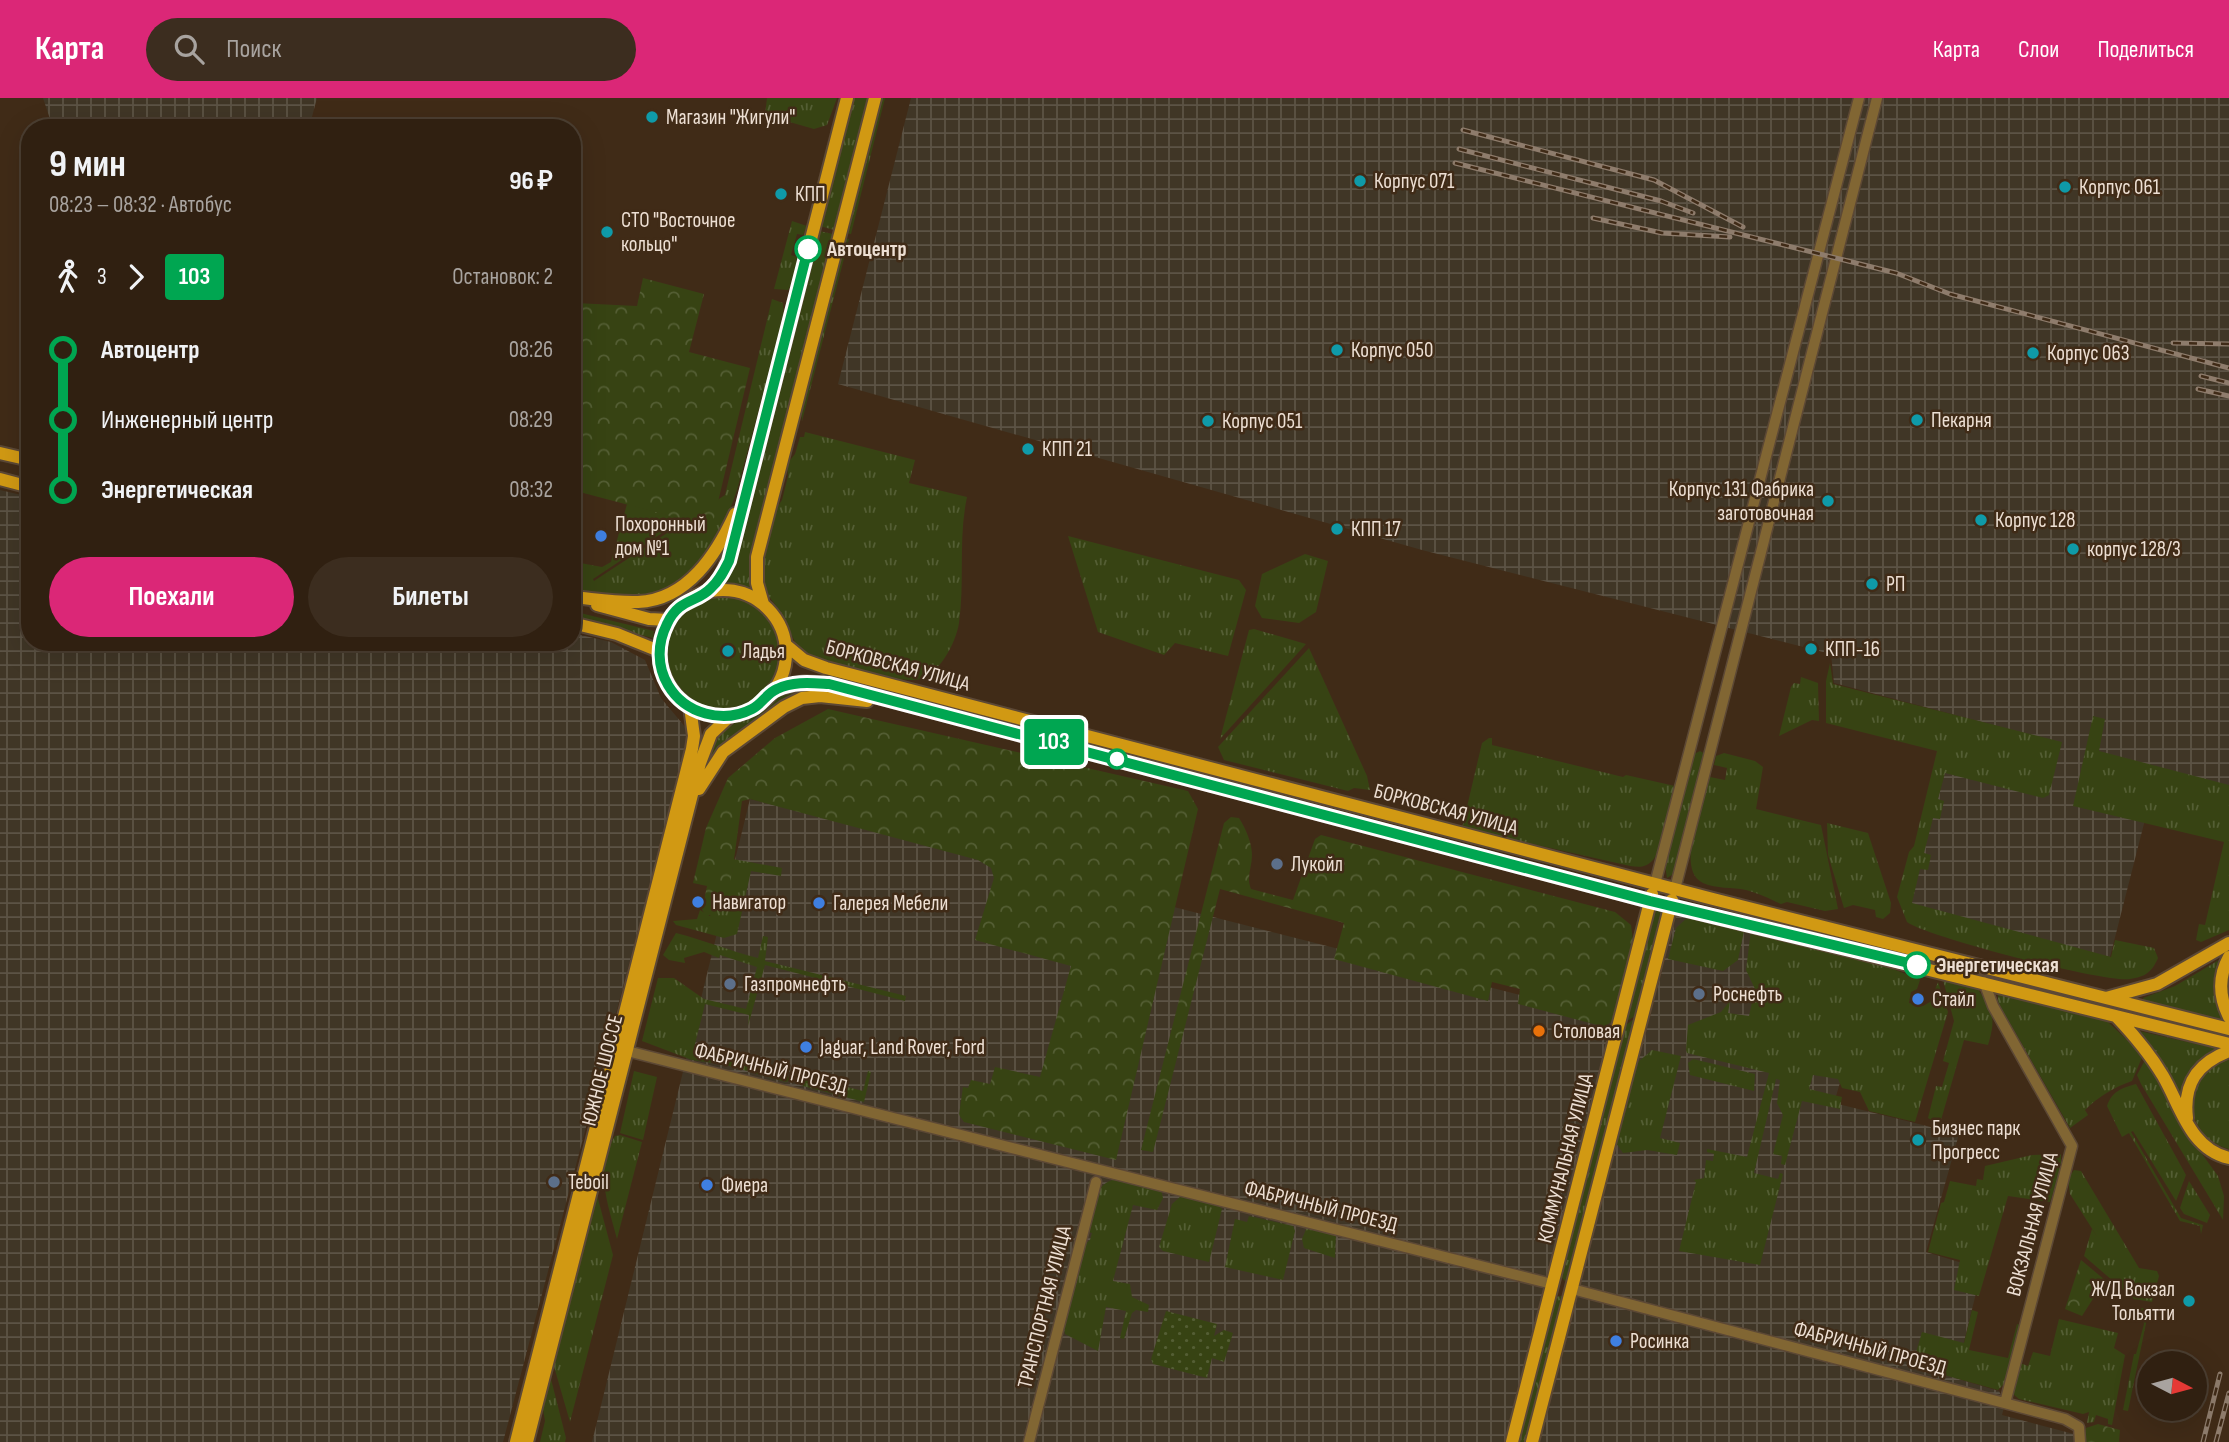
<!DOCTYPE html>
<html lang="ru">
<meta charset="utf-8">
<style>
body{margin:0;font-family:"Sofia Sans Condensed",sans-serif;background:#3c2d1f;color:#f1f3f6;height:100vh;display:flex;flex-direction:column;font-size:26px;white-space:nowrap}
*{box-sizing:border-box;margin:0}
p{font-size:23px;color:#a8a39f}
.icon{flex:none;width:38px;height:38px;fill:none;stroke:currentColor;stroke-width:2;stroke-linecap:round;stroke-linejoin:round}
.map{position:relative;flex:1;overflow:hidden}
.details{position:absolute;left:21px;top:21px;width:560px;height:532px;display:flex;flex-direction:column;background:#302011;border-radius:28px;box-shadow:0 7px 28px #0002,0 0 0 2px #4b3e31}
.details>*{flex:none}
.badge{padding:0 14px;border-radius:5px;font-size:24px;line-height:46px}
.needle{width:46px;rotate:96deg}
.buttons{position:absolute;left:2137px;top:1253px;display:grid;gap:14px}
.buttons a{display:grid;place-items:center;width:70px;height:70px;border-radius:50%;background:#302011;box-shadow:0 7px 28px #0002,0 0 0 2px #4b3e31;font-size:35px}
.map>.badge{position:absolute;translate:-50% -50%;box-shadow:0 0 0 4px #fff}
.legs{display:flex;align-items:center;gap:10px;height:77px;padding:0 28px;font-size:23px}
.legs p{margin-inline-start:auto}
.overview{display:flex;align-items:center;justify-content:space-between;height:119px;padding:0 28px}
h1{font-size:38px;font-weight:700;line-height:52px}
.cta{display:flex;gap:14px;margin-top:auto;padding:14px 28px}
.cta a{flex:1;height:80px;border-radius:42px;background:#db2777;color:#fff;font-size:28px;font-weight:700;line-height:80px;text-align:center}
.cta a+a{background:#3c2d1f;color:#f1f3f6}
ul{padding:0 28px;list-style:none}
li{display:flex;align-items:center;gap:24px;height:70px;font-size:26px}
li i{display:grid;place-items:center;width:10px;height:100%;margin:0 9px;background:currentColor}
li i::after{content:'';width:18px;height:18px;margin:-9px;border:5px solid;border-radius:50%;background:#302011}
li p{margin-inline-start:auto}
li:first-child i{background:linear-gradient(#0000 50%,currentColor 0)}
li:last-child i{background:linear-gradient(currentColor 50%,#0000 0)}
header{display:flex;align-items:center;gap:42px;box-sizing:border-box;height:98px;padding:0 35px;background:#db2777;color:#fff}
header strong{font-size:33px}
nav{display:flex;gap:38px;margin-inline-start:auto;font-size:24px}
.search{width:490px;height:63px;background:#3c2d1f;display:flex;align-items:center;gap:18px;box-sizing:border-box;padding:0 24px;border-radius:38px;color:#a8a39f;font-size:26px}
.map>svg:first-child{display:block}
.industrial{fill:url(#industrial-grid)}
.grass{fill:url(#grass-tufts)}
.forest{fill:url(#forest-crowns)}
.park{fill:url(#park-dots)}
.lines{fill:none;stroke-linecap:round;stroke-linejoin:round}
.minor-casing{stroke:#5c4835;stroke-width:13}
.major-casing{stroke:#5c4835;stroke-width:16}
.minor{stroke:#816633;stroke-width:10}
.major{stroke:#d19913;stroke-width:12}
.rail-casing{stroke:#8e7c6c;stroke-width:5}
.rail{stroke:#402b17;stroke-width:2.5;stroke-dasharray:8;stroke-linecap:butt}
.line-1-casing{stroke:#fff;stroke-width:16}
.line-1{stroke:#00a651;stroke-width:10}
.culture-dot{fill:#0f9aa8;stroke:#402b17;stroke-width:2.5}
.stop-1-dot{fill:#fff;stroke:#00a651;stroke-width:3.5}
.shop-dot{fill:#3f7fe0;stroke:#402b17;stroke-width:2.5}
.service-dot{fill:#5c6f8a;stroke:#402b17;stroke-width:2.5}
.food-dot{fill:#e8710a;stroke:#402b17;stroke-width:2.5}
.labels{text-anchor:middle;stroke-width:5;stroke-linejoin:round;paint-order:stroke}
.poi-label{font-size:21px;fill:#eddfd3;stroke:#402b17;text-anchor:start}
.stop-label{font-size:21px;font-weight:bold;fill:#eddfd3;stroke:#402b17;text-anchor:start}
.street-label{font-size:21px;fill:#eddfd3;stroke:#402b17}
</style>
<header>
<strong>Карта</strong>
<div class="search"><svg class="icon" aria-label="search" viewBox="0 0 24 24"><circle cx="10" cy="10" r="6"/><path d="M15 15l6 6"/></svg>Поиск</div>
<nav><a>Карта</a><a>Слои</a><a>Поделиться</a></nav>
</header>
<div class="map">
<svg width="2229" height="1344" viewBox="0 0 2229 1344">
<defs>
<pattern id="industrial-grid" width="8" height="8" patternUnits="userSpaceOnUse" patternTransform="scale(1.75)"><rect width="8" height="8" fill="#403626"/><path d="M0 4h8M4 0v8" fill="none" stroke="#5c5345"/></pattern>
<pattern id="grass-tufts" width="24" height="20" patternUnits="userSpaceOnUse" patternTransform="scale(1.75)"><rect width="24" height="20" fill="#374313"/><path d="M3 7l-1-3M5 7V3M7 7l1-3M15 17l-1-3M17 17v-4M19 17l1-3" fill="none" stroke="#545e34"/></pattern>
<pattern id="forest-crowns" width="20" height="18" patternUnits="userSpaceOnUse" patternTransform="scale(1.75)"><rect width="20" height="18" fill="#374313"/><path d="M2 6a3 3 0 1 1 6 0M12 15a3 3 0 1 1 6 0" fill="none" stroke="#545e34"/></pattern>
<pattern id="park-dots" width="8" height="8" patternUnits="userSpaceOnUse" patternTransform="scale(1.75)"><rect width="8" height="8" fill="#374313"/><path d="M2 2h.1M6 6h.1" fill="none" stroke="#545e34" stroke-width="1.8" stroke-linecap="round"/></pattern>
</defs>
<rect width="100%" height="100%" fill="#402b17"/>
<!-- industrial -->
<path class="industrial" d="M43 0H317L309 30H53Z
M911 0H2229V688L2149 706 2110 859 1909 808 1949 659 2058 644 1834 585 1831 556 1422 452 838 286Z
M0 392 30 399V544H572V535L611 544 645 562 661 600 686 630 687 646 503 1344H0Z
M750 701 1614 921 1506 1344H592Z
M1677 815 1875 866 1834 1005 1959 1036 1926 1154 1982 1171 1955 1280 1999 1293 2005 1305 2002 1317 2104 1344H1539Z"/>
<!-- grass -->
<path class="grass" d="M767 0H837L827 27 814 31 765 17Z
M854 0H868L834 132 820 128Z
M880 0H885L851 136 845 135Z
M792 123 807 128 803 137 797 136 791 157 797 159 794 182 788 192 774 191Z
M819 133 833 136 750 461 751 490 725 484 736 461Z
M844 140 849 141 802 323 801 311Z
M772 201 783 205 784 219 737 392 717 449 685 478 660 494 632 501 572 491 575 464 602 469 611 464 627 406 683 421 593 481 594 483 725 397Z
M805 334 915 362 909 385 967 399C958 441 965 483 959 525 956 545 938 580 915 582 901 583 885 577 872 574L870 579 811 561 799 552 780 513 767 496 760 467 774 414 782 402 788 378 787 366 795 356 800 339H804Z
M1068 438 1239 482 1246 492 1228 558 1175 545 1164 557 1098 534Z
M1305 456 1328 463 1316 514 1299 525 1262 520 1255 508 1262 476Z
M667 555a56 56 0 1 1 112 0a56 56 0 1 1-112 0Z
M572 513 654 533 653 540 572 520Z
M1254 531 1306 546 1220 641 1249 532Z
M1309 550 1367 678 1370 692 1354 690 1348 693 1224 662 1218 649Z
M1830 565 1833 586 2062 644 2049 697 2043 700 1945 675 1938 701 1944 703 1940 721 1933 720 1924 755 1931 757 1928 772 1920 771 1912 805 2111 859 2115 842 2154 850 2158 860C2152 874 2145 879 2130 881 2105 885 1927 839 1907 824L1897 799 1909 754 1914 748 1937 653 1826 625V583Z
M1801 579 1818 585 1819 623 1812 622 1779 638 1791 589 1794 585 1800 586Z
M808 590 825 593 806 595 704 675 711 649 728 628 763 612 785 594Z
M2093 618 2105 621 2099 653 2229 687V832L2201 844 2196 842 2199 826 2205 827 2224 744 2073 708Z
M1489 640H1492V647L1623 679 1626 677 1675 688C1676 701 1662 754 1652 763 1645 770 1639 769 1630 768L1462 730 1482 645Z
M1700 653 1705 656 1675 775 1667 780 1665 767 1694 656Z
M1724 655 1755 663 1763 669 1756 711 1821 727 1838 811 1825 813 1787 804 1781 806C1770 801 1758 795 1746 792 1732 789 1717 791 1703 785 1674 772 1704 703 1710 679L1725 682 1727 670 1714 667 1716 658Z
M1827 725 1868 735 1891 805 1890 815 1883 821 1876 819 1875 812 1853 807 1844 810 1828 757Z
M733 761 782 770 781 778 751 773 737 836 724 840 676 827 673 823 697 821 700 812 710 818 732 776Z
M1659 807 1664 810 1638 916 1624 925 1649 826Z
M1687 820 1744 833 1738 862 1723 873 1668 861 1676 830Z
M1751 832 1881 866 1920 882 1917 891 1911 894 1909 905 1923 908 1930 904 1938 884 1948 914 1915 1024 1869 1013 1860 994 1842 990 1838 981 1813 977 1809 991 1842 999 1840 1011 1802 1003 1785 1067 1781 1066 1782 1058 1773 1056 1783 1017 1777 1005 1780 982 1776 981 1754 1075 1778 1081 1780 1075 1783 1076 1760 1167 1679 1153 1696 1084 1694 1082 1704 1080 1706 1062 1713 1063 1714 1056 1707 1054V1051L1747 1059 1769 975 1687 955 1686 952 1688 927 1721 914 1730 903 1728 915 1749 918 1755 891 1746 872Z
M676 835C704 842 730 853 758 860L763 838 768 839 765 863 906 898 905 903 765 867 748 928 749 917 705 906 694 950 786 974 790 982 786 984 726 967 692 962 642 943 658 880H674L704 901 746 911 757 869 720 857 719 860 704 854 684 860 685 865 669 862 663 857Z
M2219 862C2211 887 2218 900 2224 923L2143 904V900L2175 888Z
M1943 882 1976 888C1992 914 1997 917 1988 947L1964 942 1941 1022 1935 1024 1928 1020 1936 988 1942 989 1949 965 1943 963 1954 923Z
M1998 894 2108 924 2143 957 2132 983C2114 989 2098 999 2085 1012L2088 1017 2070 1030 1998 904Z
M1637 919 1569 1182 1565 1183 1560 1178 1623 929Z
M2139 933 2218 951 2179 999Z
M1652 952 1681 958 1660 1040 1680 1045 1677 1057 1647 1052 1623 1055 1616 1045 1637 965Z
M2229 959V1051C2195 1042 2178 1000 2205 973 2211 966 2221 963 2229 959Z
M1693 961 1755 976 1754 993 1690 977 1688 965Z
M2145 962 2189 1038 2218 1078 2224 1098 2223 1122 2141 986 2137 977Z
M634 973 657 979 643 1042 620 1035Z
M868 973 871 974 864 1004 803 988 801 984 807 979 863 993Z
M2136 986 2186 1077 2176 1103 2133 1033 2131 1034 2181 1120 2203 1127 2201 1136 2200 1128 2180 1123 2129 1035 2122 1039 2107 1008C2112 993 2122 990 2136 986Z
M620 1037 642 1044 617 1141C608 1107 594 1071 615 1038Z
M2061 1056V1070L2050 1104 2008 1098 1979 1198 1954 1192 1960 1162 1928 1154 1941 1105 1944 1104 1950 1083 1976 1088 1977 1081 1983 1082 1985 1068 2032 1057Z
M2074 1072 2081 1073 2139 1170 2157 1173 2159 1178 2152 1204 2134 1201 2084 1158 2092 1131 2098 1140 2070 1096 2068 1081Z
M1113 1082 1161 1092 1163 1100 1157 1112 1133 1107 1113 1183 1130 1186 1132 1199 1149 1207 1148 1214 1136 1212 1132 1215 1124 1241 1120 1240 1126 1213 1106 1209 1098 1253 1065 1236 1064 1230 1084 1147 1090 1142 1092 1135 1088 1134C1092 1116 1093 1086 1113 1082Z
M2189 1083 2210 1117 2207 1125 2184 1116 2180 1110Z
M597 1097 613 1157 570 1324 553 1265Z
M1181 1098 1218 1107 1222 1111 1209 1164 1163 1153 1159 1149 1172 1106Z
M1249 1118 1293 1128 1295 1133 1283 1182 1225 1169 1235 1121 1247 1124Z
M1307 1129 1336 1136 1335 1160 1304 1150 1302 1141Z
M1561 1198 1563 1199 1529 1344H1516L1555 1199Z
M2141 1210 2149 1211 2128 1313 2123 1312 2134 1256H2136L2144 1226Z
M1972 1212 1978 1214 1969 1252 2008 1260 2017 1226 2020 1227 2005 1285 1998 1292 1912 1268 1922 1234 1964 1245Z
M2059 1221 2118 1235 2114 1250 2125 1257 2112 1327 2108 1326V1321L2096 1317 2094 1324 2087 1325 2089 1314 2083 1316 2019 1301 2012 1295 2020 1265 2028 1268 2033 1254 2050 1258Z
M551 1281 566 1340 565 1344H540L545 1323 543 1311Z"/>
<!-- forest -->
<path class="forest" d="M643 180 704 196 689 254 750 270 712 429 572 392V217L575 205 637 208Z
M828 611 1188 693 1198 711 1116 1062 964 1024 959 1017 963 989 968 990 971 982 990 986 995 969 1040 979 1071 868 975 842 994 780 991 770 978 762 750 701 742 703 732 776 727 796 713 817H706L702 812 707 788 693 785 706 730 728 680 775 640Z
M1231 719 1239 720C1246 731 1252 745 1252 757 1252 769 1246 779 1251 791L1293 802 1315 741 1321 737 1615 814 1631 827 1633 843 1614 921 1605 929 1518 906 1520 891 1492 884 1488 903 1334 861 1344 825 1220 791 1153 1054 1141 1052 1224 725Z
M2081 1162 2105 1182 2082 1218 2065 1211Z
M2098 1326 2120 1332 2119 1344H2083L2086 1330Z"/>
<!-- park -->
<path class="park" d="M1166 1213 1217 1226 1214 1238 1224 1232 1233 1235 1224 1264 1212 1260 1207 1280 1153 1266 1151 1261Z"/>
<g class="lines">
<defs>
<path id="minor" d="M1655 786 1859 0
M1675 791 1877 0
M1984 884 1993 908 2072 1048 2005 1305
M627 953 1552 1186
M1572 1191 2065 1321 2079 1329 2080 1344
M1029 1344 1096 1084"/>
<path id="major" d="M0 355 30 362
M0 381 30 389
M660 555a63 63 0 1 1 126 0a63 63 0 1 1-126 0Z
M710 493 722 476 732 451 847 0
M572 499C594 501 617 505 638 504 688 502 717 455 735 416
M763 506 757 485V459L875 0
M597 507 649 521 669 522
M572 525 617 536 659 553
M786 547 804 562 826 570 1713 801 2229 931
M773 592 804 584 829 586 1650 803 2229 946
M699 691 723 654 784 609 802 600 820 598 867 603
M2229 859C2218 879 2219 899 2229 919
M2106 900 2157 886 2229 845
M2116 918C2134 937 2150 956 2163 978 2181 1009 2190 1051 2229 1060
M2187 1020C2183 986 2197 965 2229 953
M516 1344 692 651 694 638 690 609
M527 1344 700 665 711 636 730 618
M1512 1344 1652 796
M1532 1344 1672 802"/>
</defs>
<!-- minor casing -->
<use href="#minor" class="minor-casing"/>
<!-- major casing -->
<use href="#major" class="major-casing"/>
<!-- minor -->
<use href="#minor" class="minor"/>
<!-- major -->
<use href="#major" class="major"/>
<defs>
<path id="rail" d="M1463 32 1654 82 1743 129
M1459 51 1661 103 1693 115
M1455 65 1896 175 1950 196 2229 270
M1593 120 1662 135 1730 139
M2173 245 2229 246
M2201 278 2229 285
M2198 291 2229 298
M2203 1344 2220 1276
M2216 1344 2229 1295"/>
</defs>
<!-- rail casing -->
<use href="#rail" class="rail-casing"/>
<!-- rail -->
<use href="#rail" class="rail"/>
</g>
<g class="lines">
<defs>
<path id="line-1" d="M808 151 729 463C724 473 719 483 711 490 697 505 679 500 667 526 657 546 657 568 668 587 685 616 723 626 752 611 762 606 767 595 777 591 794 583 811 585 829 586L1650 803 1917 867"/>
</defs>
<!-- line-1 casing -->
<use href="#line-1" class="line-1-casing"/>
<!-- line-1 -->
<use href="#line-1" class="line-1"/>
</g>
<!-- markers -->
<g class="culture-dot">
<circle cx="652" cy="19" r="7"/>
<circle cx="1360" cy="83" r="7"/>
<circle cx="2065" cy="89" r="7"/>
<circle cx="781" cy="96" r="7"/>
<circle cx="607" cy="134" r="7"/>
<circle cx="1337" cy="252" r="7"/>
<circle cx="2033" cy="255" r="7"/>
<circle cx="1917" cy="322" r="7"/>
<circle cx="1208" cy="323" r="7"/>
<circle cx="1028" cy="351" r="7"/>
<circle cx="1828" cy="403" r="7"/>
<circle cx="1981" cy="422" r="7"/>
<circle cx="1337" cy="431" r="7"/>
<circle cx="2073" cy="451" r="7"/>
<circle cx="1872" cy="486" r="7"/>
<circle cx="1811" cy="551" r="7"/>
<circle cx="728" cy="553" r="7"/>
<circle cx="1918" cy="1042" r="7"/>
<circle cx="2189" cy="1203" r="7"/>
</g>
<g class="stop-1-dot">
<circle cx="808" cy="151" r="12"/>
<circle cx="1117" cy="661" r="9"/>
<circle cx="1917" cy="867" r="12"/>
</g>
<g class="shop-dot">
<circle cx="601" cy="438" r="7"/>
<circle cx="698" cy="804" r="7"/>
<circle cx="819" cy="805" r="7"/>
<circle cx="1918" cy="901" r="7"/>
<circle cx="806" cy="949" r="7"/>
<circle cx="707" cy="1087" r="7"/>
<circle cx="1616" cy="1243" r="7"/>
</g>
<g class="service-dot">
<circle cx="1277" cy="766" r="7"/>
<circle cx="730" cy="886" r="7"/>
<circle cx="1699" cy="896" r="7"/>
<circle cx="554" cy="1084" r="7"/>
</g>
<circle class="food-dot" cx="1539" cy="933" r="7"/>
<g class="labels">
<!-- poi labels -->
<g class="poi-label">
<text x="666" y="26">Магазин "Жигули"</text>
<text x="1374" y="90">Корпус 071</text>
<text x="2079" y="96">Корпус 061</text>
<text x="795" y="103">КПП</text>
<text x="621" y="129">СТО "Восточное<tspan x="621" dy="24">кольцо"</tspan></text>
<text x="1351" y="259">Корпус 050</text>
<text x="2047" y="262">Корпус 063</text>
<text x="1931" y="329">Пекарня</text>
<text x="1222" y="330">Корпус 051</text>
<text x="1042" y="358">КПП 21</text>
<text x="1814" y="398" text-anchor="end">Корпус 131 Фабрика<tspan x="1814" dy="24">заготовочная</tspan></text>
<text x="1995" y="429">Корпус 128</text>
<text x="615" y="433">Похоронный<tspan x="615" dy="24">дом №1</tspan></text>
<text x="1351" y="438">КПП 17</text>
<text x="2087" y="458">корпус 128/3</text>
<text x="1886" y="493">РП</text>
<text x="1825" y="558">КПП-16</text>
<text x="742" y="560">Ладья</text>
<text x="1291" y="773">Лукойл</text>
<text x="712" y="811">Навигатор</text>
<text x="833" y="812">Галерея Мебели</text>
<text x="744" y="893">Газпромнефть</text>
<text x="1713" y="903">Роснефть</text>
<text x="1932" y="908">Стайл</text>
<text x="1553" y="940">Столовая</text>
<text x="820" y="956">Jaguar, Land Rover, Ford</text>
<text x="1932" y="1037">Бизнес парк<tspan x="1932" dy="24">Прогресс</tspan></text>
<text x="568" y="1091">Teboil</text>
<text x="721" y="1094">Фиера</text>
<text x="2175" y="1198" text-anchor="end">Ж/Д Вокзал<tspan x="2175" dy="24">Тольятти</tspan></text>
<text x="1630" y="1250">Росинка</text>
</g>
<!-- stop labels -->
<g class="stop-label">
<text x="827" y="158">Автоцентр</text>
<text x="1936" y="874">Энергетическая</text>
</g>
<!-- street labels -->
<g class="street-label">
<text transform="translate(898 567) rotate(15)" y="7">БОРКОВСКАЯ УЛИЦА</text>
<text transform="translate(1446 711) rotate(15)" y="7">БОРКОВСКАЯ УЛИЦА</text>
<text transform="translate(771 970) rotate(14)" y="7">ФАБРИЧНЫЙ ПРОЕЗД</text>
<text transform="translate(602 972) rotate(-76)" y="7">ЮЖНОЕ ШОССЕ</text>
<text transform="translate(1565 1060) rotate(-76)" y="7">КОММУНАЛЬНАЯ УЛИЦА</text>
<text transform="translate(1321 1108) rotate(14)" y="7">ФАБРИЧНЫЙ ПРОЕЗД</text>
<text transform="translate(2032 1126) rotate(-75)" y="7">ВОКЗАЛЬНАЯ УЛИЦА</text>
<text transform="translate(1044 1209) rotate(-76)" y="7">ТРАНСПОРТНАЯ УЛИЦА</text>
<text transform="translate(1870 1250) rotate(15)" y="7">ФАБРИЧНЫЙ ПРОЕЗД</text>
</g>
</g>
</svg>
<div class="buttons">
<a><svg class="needle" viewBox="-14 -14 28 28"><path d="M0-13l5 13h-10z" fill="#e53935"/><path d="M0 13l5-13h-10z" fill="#a8a39f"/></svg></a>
</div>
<b class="badge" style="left:1054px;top:644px;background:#00a651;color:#fff">103</b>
<section class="details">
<div class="overview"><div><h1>9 мин</h1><p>08:23 – 08:32 · Автобус</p></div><b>96 ₽</b></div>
<div class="legs"><svg class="icon" aria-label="walk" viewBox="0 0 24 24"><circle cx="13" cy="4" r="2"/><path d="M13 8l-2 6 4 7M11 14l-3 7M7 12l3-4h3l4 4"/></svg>3<svg class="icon" aria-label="forward" viewBox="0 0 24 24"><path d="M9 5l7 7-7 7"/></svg><b class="badge" style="background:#00a651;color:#fff">103</b><p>Остановок: 2</p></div>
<ul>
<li><i style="color:#00a651"></i><b>Автоцентр</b><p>08:26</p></li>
<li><i style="color:#00a651"></i><span>Инженерный центр</span><p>08:29</p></li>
<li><i style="color:#00a651"></i><b>Энергетическая</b><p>08:32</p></li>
</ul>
<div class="cta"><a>Поехали</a><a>Билеты</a></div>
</section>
</div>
